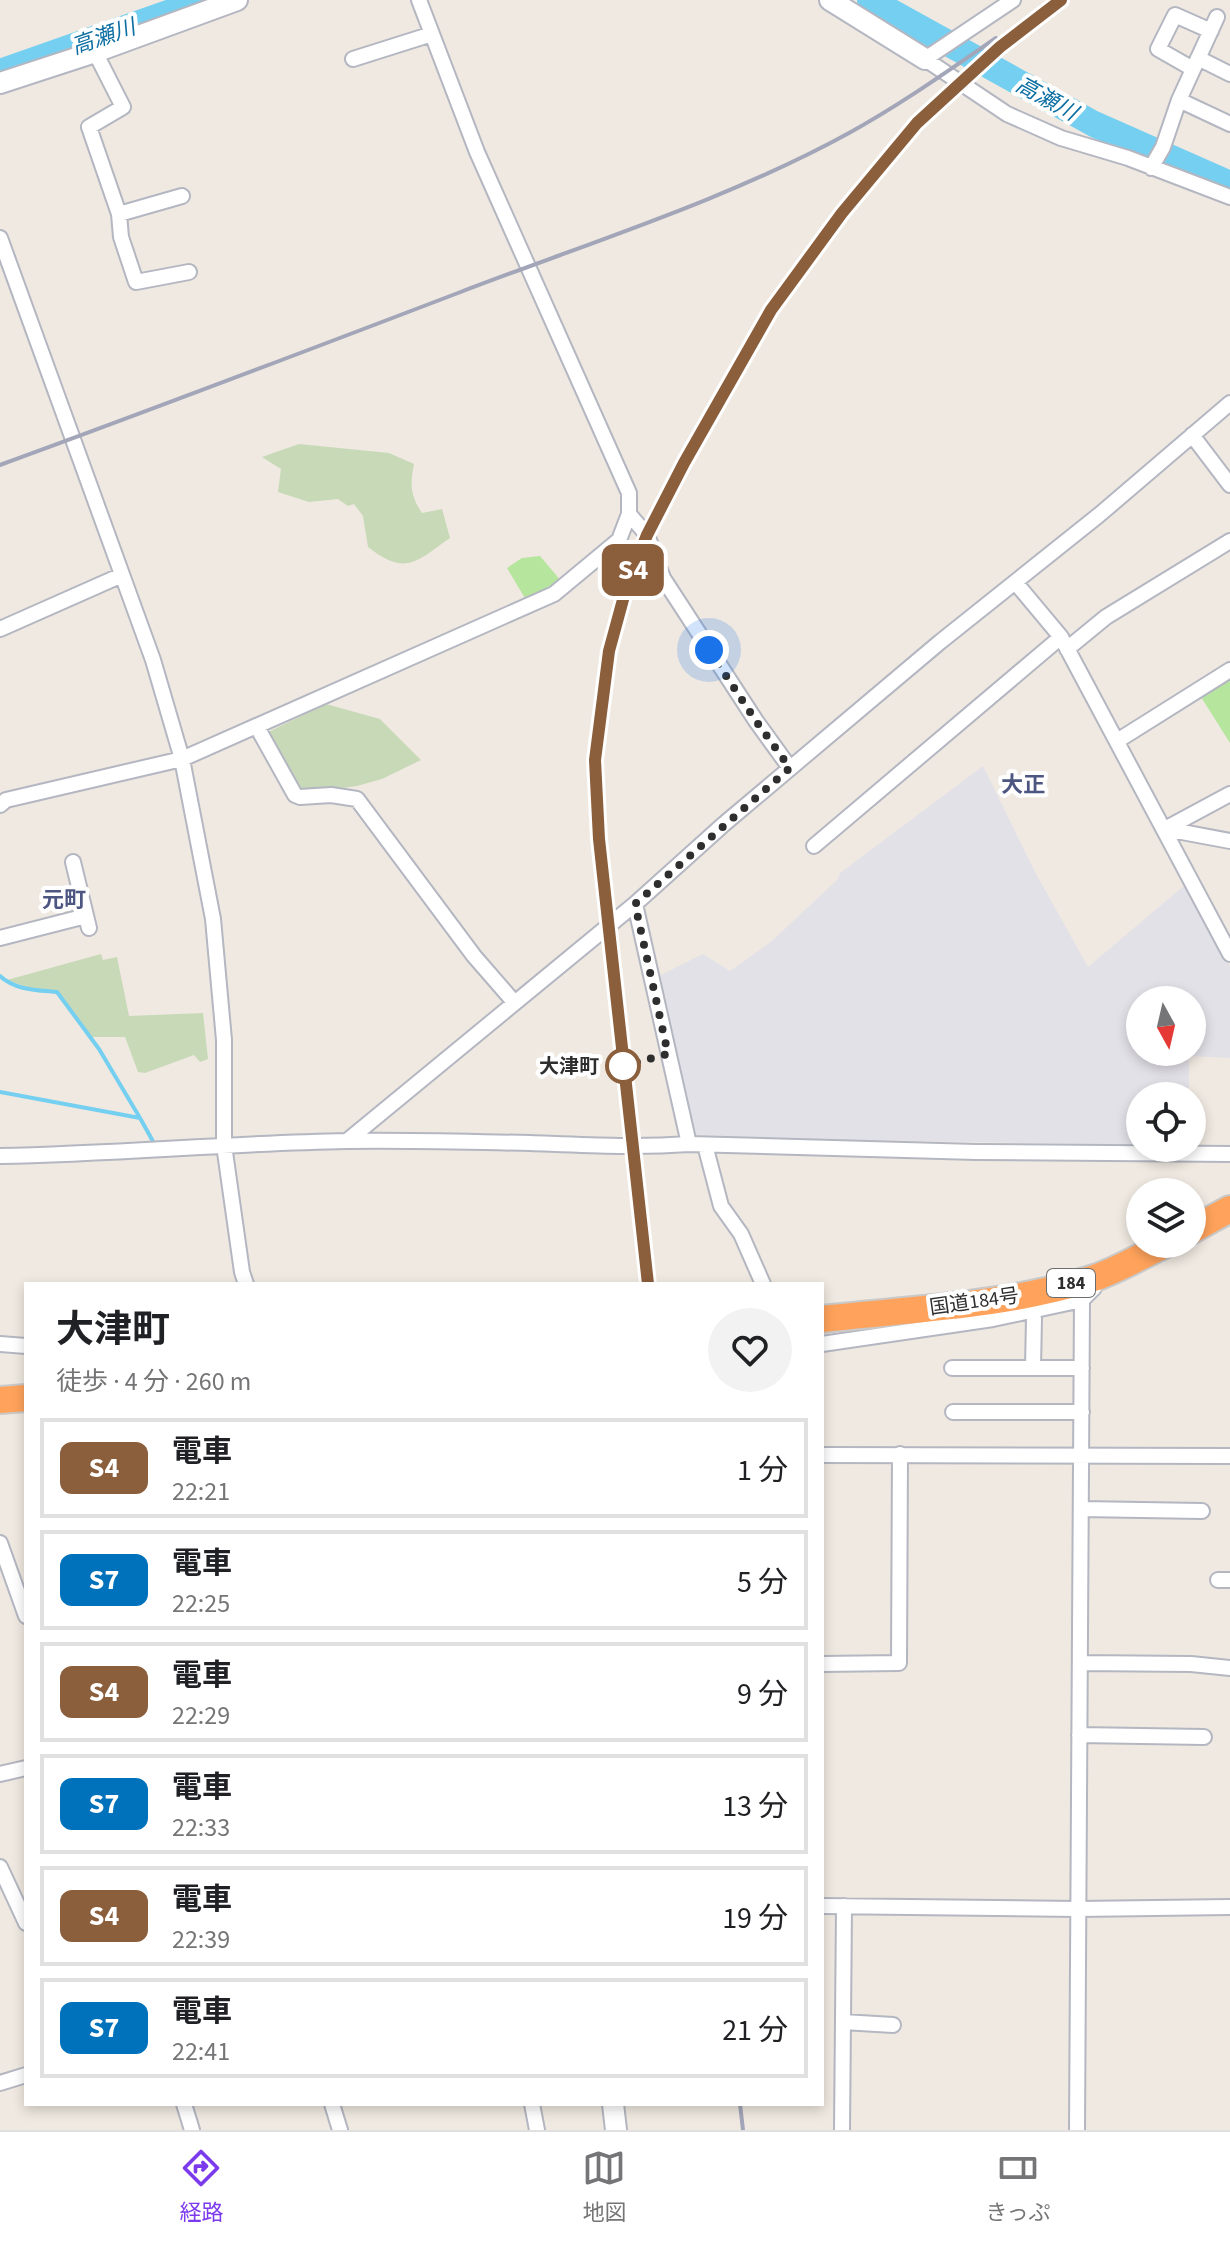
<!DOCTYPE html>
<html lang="ja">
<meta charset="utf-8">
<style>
body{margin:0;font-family:"Source Sans 3","Noto Sans JP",sans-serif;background:#f2f2f2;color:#202124;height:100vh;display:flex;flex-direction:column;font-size:30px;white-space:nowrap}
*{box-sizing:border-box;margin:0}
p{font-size:26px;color:#757577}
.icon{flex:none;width:44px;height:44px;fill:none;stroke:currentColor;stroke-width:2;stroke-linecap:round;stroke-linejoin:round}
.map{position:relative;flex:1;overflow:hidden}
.drawer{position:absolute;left:24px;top:1282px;width:800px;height:824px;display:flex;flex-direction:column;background:#fff;border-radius:0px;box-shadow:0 4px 12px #0003}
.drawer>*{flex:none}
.badge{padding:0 16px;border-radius:12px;font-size:28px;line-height:52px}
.needle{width:52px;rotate:172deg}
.buttons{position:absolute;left:1126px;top:986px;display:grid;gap:16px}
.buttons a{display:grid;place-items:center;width:80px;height:80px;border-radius:50%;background:#fff;box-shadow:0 4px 12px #0003;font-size:40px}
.you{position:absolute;width:40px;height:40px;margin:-20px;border:6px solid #fff;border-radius:50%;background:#1a73e8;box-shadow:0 0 0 12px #1a73e833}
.map>.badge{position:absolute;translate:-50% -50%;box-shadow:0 0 0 4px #fff}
.round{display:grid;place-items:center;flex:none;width:84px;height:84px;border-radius:42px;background:#f2f2f2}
.summary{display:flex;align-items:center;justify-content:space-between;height:136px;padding:0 32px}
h1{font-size:38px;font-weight:700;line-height:60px}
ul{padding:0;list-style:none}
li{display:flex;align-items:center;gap:24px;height:100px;margin:0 16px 12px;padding:0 16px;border:4px solid #e0e0e0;border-radius:0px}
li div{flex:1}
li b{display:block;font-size:30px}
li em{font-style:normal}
li .badge{min-width:88px;font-weight:700;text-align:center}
.tabs{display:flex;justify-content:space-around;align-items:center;height:112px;border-top:2px solid #e0e0e0;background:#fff;font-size:22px;color:#757577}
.tabs a{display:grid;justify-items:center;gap:4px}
.tabs .selected{color:#7c3aed}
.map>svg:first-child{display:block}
.industrial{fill:#e3e1e8;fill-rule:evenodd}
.green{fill:#b6e59e}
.cemetery{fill:#c8d9b8}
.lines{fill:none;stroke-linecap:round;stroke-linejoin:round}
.stream{stroke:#75cff0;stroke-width:4}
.river{stroke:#75cff0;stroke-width:26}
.street-casing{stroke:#b4b7c1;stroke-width:18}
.secondary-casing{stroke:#b4b7c1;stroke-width:24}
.highway-casing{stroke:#c9c9c9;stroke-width:30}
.street{stroke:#fff;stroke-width:14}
.secondary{stroke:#fff;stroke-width:20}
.highway{stroke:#ffa35c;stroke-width:26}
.rail{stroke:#a3a6b8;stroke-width:4}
.line-casing{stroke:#fff;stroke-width:18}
.line{stroke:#8b5e3c;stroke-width:12}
.walk{stroke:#2e2e2e;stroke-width:8;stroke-dasharray:0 14.4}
.stop-dot{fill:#fff;stroke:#8b5e3c;stroke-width:4}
.labels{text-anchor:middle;stroke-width:8;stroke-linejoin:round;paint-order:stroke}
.shield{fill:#fff;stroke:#6d6d6d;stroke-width:2}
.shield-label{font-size:18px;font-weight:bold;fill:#2e2e2e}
.stop-label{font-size:20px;font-weight:bold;fill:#2e2e2e;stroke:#fff;text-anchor:end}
.street-label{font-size:20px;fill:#2e2e2e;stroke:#fff}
.water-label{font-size:22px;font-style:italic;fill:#0d6fa3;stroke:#fff}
.neighbourhood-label{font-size:22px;font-weight:bold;fill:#4d5680;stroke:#fff}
</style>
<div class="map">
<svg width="1230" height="2130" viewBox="0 0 1230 2130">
<rect width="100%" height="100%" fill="#efe9e1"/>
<!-- industrial -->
<path class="industrial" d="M983 766 1035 872 1088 967 1186 884 1230 966V1058L1189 1056V1096H1140V1145L693 1137 659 976 703 954 730 971 772 941 838 879 840 873ZM1140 1000H1192V1052H1140Z"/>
<!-- green -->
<path class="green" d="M540 556 562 582 549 591 526 600 507 568 522 558Z
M1230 679V743L1201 697Z"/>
<!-- cemetery -->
<path class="cemetery" d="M299 444 389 453 414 464C410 484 410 495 422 513L442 509 450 538C417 561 406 577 368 547L363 516 354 504 348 506 338 499 309 502 278 492 281 469 262 457Z
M326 704 380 719 421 760 382 779 357 786 298 794 264 734Z
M101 954 103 960 117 957 129 1016 203 1013 208 1059 200 1062 194 1055 145 1073 138 1072 125 1037H92L57 991 29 988 7 980Z"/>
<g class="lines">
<!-- stream -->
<path class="stream" d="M0 976C15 990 36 990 57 992L99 1049 140 1118
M0 1092 140 1118 155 1145"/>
<!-- river -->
<path class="river" d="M870 0 1094 124 1230 184
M0 72 205 0"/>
<defs>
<path id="street" d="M1013 0 925 59 1007 114 1061 138 1128 158 1230 197
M95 52 123 107 89 127 119 214 182 196
M1198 58 1230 74
M353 59 432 34
M1193 69 1158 49 1175 15 1211 31
M1179 100 1230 124
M1151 168 1163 147 1179 100 1217 17
M119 214 121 237 136 282 189 272
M0 238 153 660 182 759 213 919 224 1040V1145L242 1272 246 1284
M1192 435 1230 485
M629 514 647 535 663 578 756 721 790 768
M1015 582 1061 637 1230 954
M0 629 122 575
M1067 649 1106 617 1230 541
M257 727 295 795 300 797 331 795 357 799 474 956 514 1002
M1117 741 1230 670
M0 805 6 800 182 759 554 594 619 540 629 514V493L477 152 419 0
M1165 829 1230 794
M1166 829 1230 841
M814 846 1061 637
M73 862 89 928
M635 904 689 1144
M0 938 86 916
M347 1141 635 904 724 824 940 642 1099 515 1230 403
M705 1145 721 1206 741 1234 763 1284
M0 1156C116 1154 231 1143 347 1141 408 1140 469 1142 530 1143 583 1145 635 1148 689 1144L976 1152 1230 1154
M0 1344 26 1346
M822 1344 993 1319 1082 1300
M952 1368H1082
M1033 1368 1034 1318
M953 1412H1082
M822 1455 1230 1456
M1081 1509 1202 1511
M0 1543 26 1616
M1218 1580H1230
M1080 1663 1191 1664 1230 1668
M822 1664 899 1663 900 1454
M1079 1735 1204 1737
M0 1774 26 1768
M0 1867 26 1923
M822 1906 1078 1909 1230 1907
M843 2022 893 2025
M0 2083 26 2075
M184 2104 192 2130
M332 2104 340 2130
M532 2104 537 2130
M842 2130 844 1906
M1077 2130 1082 1300 1094 1288 1096 1277"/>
<path id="secondary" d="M830 0 925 59
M0 83 95 52 237 0
M613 2104 616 2130"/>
<path id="highway" d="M1192 1230 1230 1209
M822 1319C912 1309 1007 1306 1094 1278 1118 1270 1143 1255 1166 1244
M0 1400 26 1398"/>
</defs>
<!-- street casing -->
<use href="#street" class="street-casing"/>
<!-- secondary casing -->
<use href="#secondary" class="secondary-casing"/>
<!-- highway casing -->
<use href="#highway" class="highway-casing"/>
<!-- street -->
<use href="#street" class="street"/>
<!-- secondary -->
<use href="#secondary" class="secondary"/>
<!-- highway -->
<use href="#highway" class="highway"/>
<!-- rail -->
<path class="rail" d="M0 465C154 409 306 351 458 293 588 243 727 200 849 133 900 105 948 71 996 38
M648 1284 599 839 595 760 609 651 627 585 647 535 684 463 771 310 842 213 917 123 1000 47 1061 0
M740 2104 743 2130"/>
</g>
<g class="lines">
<defs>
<path id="line" d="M648 1284 599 839 595 760 609 651 627 585 647 535 684 463 771 310 842 213 917 123 1000 47 1061 0"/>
</defs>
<!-- line casing -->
<use href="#line" class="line-casing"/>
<!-- line -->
<use href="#line" class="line"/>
<!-- walk -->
<path class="walk" d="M623 1066 668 1054 635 904 790 768 756 721 709 650"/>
</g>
<!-- markers -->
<circle class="stop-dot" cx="623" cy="1066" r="16"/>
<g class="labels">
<!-- shield labels -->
<rect class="shield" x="1047" y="1269" width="48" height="28" rx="6"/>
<g class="shield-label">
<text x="1071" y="1289">184</text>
</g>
<!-- stop labels -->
<g class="stop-label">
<text x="599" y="1073">大津町</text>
</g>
<!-- street labels -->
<g class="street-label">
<text transform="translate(974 1301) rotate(-8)" y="7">国道184号</text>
</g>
<!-- water labels -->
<g class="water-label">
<text transform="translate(103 36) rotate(-19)" y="8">高瀬川</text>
<text transform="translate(1047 98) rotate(29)" y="8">高瀬川</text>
</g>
<!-- neighbourhood labels -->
<g class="neighbourhood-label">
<text x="1023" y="792">大正</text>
<text x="64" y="907">元町</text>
</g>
</g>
</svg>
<div class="buttons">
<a><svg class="needle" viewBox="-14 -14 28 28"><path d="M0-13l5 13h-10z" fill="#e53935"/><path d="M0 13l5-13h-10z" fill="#757577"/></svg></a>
<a><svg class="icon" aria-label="locate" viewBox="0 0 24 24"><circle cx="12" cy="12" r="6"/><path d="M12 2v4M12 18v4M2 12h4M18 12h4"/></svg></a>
<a><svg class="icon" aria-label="layers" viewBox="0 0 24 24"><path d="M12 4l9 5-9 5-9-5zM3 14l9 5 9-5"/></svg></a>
</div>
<div class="you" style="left:709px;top:650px"></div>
<b class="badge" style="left:633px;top:570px;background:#8b5e3c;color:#fff">S4</b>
<section class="drawer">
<div class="summary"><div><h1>大津町</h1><p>徒歩 · 4 分 · 260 m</p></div><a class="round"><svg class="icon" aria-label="heart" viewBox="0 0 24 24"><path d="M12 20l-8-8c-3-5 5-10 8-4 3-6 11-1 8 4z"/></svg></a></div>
<ul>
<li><span class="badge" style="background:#8b5e3c;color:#fff">S4</span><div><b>電車</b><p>22:21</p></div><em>1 分</em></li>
<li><span class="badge" style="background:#0072bc;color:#fff">S7</span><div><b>電車</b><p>22:25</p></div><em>5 分</em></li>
<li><span class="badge" style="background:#8b5e3c;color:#fff">S4</span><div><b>電車</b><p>22:29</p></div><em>9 分</em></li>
<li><span class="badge" style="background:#0072bc;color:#fff">S7</span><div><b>電車</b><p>22:33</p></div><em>13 分</em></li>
<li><span class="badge" style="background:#8b5e3c;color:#fff">S4</span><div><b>電車</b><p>22:39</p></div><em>19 分</em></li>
<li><span class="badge" style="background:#0072bc;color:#fff">S7</span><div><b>電車</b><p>22:41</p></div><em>21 分</em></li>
</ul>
</section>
</div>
<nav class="tabs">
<a class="selected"><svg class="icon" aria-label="directions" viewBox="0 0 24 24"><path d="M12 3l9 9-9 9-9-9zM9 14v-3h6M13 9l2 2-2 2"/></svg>経路</a>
<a><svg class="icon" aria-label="map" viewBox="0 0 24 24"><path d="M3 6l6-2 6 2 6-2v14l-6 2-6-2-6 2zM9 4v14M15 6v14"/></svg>地図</a>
<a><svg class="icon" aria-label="tickets" viewBox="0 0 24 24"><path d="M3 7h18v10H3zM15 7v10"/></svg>きっぷ</a>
</nav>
